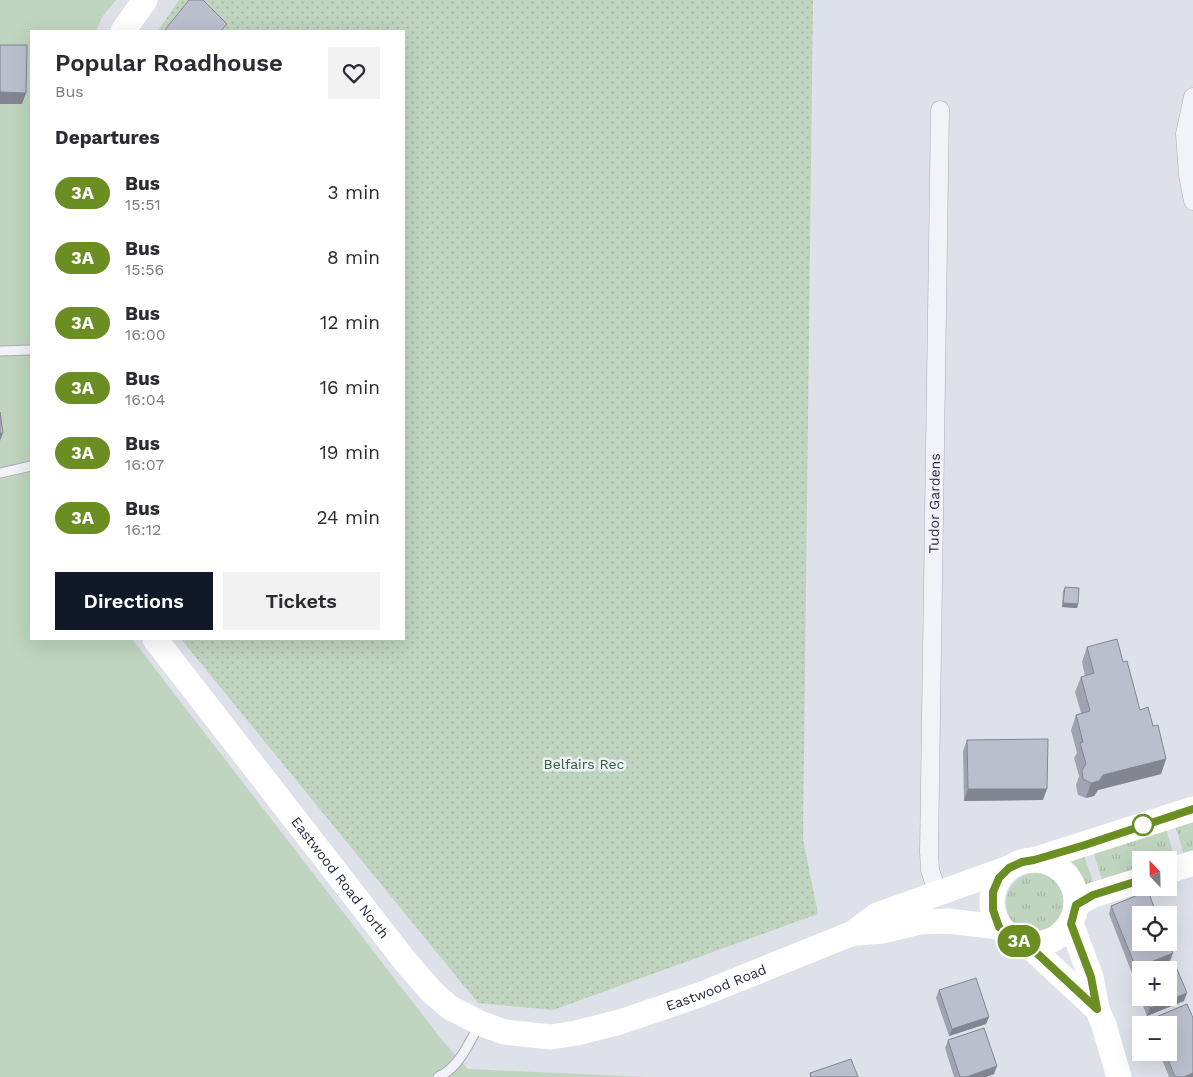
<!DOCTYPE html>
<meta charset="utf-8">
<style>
body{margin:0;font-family:"Work Sans",sans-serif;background:#f2f2f3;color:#2b2b33;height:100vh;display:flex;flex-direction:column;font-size:19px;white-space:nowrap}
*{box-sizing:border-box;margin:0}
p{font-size:16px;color:#7c7c81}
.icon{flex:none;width:28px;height:28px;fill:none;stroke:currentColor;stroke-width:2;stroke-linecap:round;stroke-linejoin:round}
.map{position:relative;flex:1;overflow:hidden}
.panel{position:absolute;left:30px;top:30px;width:375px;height:610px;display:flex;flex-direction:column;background:#fff;border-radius:0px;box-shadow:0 5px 20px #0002}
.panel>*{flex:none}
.badge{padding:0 10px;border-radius:16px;font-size:18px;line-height:32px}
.needle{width:32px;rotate:338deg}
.fabs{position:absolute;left:1132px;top:851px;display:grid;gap:10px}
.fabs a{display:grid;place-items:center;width:45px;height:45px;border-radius:0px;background:#fff;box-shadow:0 5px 20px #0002;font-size:25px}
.map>.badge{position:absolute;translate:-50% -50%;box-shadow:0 0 0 2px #fff}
h2{padding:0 25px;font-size:19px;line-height:45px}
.round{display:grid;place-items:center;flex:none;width:52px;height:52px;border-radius:0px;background:#f2f2f3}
.overview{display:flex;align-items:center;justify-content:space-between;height:85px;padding:0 25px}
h1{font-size:24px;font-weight:600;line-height:38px}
.cta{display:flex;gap:10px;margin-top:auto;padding:10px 25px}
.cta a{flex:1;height:58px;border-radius:0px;background:#111827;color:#fff;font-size:20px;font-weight:600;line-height:58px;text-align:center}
.cta a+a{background:#f2f2f3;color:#2b2b33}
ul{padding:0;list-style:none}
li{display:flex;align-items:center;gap:15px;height:65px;padding:0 25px}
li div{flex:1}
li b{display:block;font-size:19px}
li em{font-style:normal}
li .badge{min-width:55px;font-weight:700;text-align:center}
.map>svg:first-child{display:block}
.grass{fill:url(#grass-tufts)}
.park{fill:url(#park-dots)}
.pitch{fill:#bfd5bf}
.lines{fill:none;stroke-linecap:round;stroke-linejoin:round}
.lane-casing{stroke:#a8aab8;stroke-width:11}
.street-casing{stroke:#a8aab8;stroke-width:19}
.lane{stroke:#f2f3f8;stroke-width:9}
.street{stroke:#f2f3f8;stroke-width:18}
.secondary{stroke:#fff;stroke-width:25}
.wall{fill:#a1a3b0}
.shaded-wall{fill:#838590}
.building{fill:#bbbecd;stroke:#838590}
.line-casing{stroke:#fff;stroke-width:11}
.line{stroke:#6b8e23;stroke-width:8}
.stop-dot{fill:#fff;stroke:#6b8e23;stroke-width:2.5}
.labels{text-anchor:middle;stroke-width:5;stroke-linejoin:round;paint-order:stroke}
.street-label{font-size:14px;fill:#262a43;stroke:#eef0f7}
.park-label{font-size:14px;fill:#316033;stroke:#eef0f7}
</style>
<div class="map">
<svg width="1193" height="1077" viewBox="0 0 1193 1077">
<defs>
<pattern id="grass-tufts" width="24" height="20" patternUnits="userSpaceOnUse" patternTransform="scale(1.25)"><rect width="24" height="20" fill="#bfd5bf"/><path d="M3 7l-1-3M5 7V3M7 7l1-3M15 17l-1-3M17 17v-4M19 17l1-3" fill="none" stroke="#a4b7a5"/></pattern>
<pattern id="park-dots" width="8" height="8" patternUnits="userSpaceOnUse" patternTransform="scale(1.25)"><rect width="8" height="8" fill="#bfd5bf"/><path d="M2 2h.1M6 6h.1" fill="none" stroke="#a4b7a5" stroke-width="1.8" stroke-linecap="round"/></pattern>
</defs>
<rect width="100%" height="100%" fill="#dfe1ea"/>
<!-- grass -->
<path class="grass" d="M1193 820V856L1185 858 1175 825Z
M1166 829 1176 862 1141 860V873L1104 886 1093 852Z
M1084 855 1095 887 1086 891 1075 867 1067 861Z
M1006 903a30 30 0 1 1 60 0a30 30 0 1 1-60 0Z"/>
<!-- park -->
<path class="park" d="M179 0H813L803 839 818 914 553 1010 478 1003 181 639H404V31H158Z"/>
<!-- pitch -->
<path class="pitch" d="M0 0H116L102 17 96 31H31V639H132L442 1040 468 1069 646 1077H0Z"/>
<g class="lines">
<defs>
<path id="lane" d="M0 351 31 350
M0 473 31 466
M438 1077C459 1068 469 1043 480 1023"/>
<g id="street">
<path d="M1193 97 1185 134 1188 175 1193 201"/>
<path id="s1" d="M938 894 930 870 929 852 940 110"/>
</g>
</defs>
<!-- lane casing -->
<use href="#lane" class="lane-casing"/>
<!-- street casing -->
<use href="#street" class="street-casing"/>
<!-- lane -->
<use href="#lane" class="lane"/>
<!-- street -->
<use href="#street" class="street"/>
<!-- secondary -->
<g class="secondary">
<path d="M123 31 145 0"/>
<path id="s2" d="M155 639 405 961 431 991 449 1007 480 1023 504 1032 551 1037 576 1033 620 1022 702 994 853 933 877 915 1009 868"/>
<path d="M1034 860 1193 809"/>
<circle cx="1034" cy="902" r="42"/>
<path d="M1169 871 1193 863"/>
<path d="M1076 905 1093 895 1141 880"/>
<path d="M1071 924 1091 977 1097 1009 1104 1025 1119 1077"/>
<path d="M858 933 882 931 919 922 948 921 999 927"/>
<path d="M1028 945 1097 1009"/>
</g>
</g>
<!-- wall -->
<path class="wall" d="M1065 587 1078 604 1077 608 1062 607 1063 591Z
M1087 647 1123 662 1140 710 1153 726 1166 759 1161 774 1098 790 1094 796 1086 798 1078 795 1076 785 1079 776 1074 758 1077 753 1071 730 1076 715 1081 713 1075 692 1081 677 1085 676 1082 662Z
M967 740 1043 800 964 801 963 751Z
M1111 906 1170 961 1148 970H1141L1133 976 1109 914Z
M1141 976V998H1169L1184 1001 1147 1016 1135 985 1138 977Z
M939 990 989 1017 986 1024 949 1036 936 998Z
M1187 1004 1193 1018V1077H1169L1159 1052H1169V1025H1149L1151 1019Z
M948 1040 994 1074 986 1077H954L945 1048Z"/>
<!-- shaded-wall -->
<path class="shaded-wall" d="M0 92 26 93 22 104H0Z
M0 433H3L0 441Z
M1063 603 1078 604 1077 608 1062 607Z
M1166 759 1161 774 1098 790 1094 796 1086 798 1091 783 1103 775Z
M968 789H1047L1043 800 964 801Z
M1173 953 1170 961 1148 970H1141V973L1133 976 1136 968Z
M1187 993 1184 1001 1147 1016 1150 1008Z
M989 1017 986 1024 949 1036 952 1029Z
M997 1066 994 1074 986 1077H966Z
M1193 1073V1077H1184Z"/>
<!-- building -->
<path class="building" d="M189 0H203L227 24 221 31H164Z
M0 45H27L26 93 0 92Z
M0 412 3 433H0Z
M1065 587 1079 588 1078 604 1063 603Z
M1117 639 1123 662 1127 661 1140 710 1148 707 1153 726 1158 725 1166 759 1103 775 1099 781 1091 783 1083 779 1082 770 1086 764 1080 743 1083 742 1076 715 1090 711 1081 677 1094 673 1087 647Z
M1048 739 1047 789H968L967 740Z
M1148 891 1157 915H1141V942H1168L1173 953 1136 968 1111 906Z
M1174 962 1187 993 1150 1008 1146 998H1169V970H1156Z
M1141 976V986L1138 977Z
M976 978 989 1017 952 1029 939 990Z
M1187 1004 1193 1018V1073L1184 1077H1175L1165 1052H1169V1025H1153L1151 1019Z
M984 1028 997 1066 966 1077H960L948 1040Z
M851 1059 858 1077H810H811L810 1073Z"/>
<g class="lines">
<defs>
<path id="line" d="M1141 880 1093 895 1076 905 1071 924 1091 977 1097 1009 1028 945 1012 938 999 927 993 910V892L999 878 1009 868 1022 862 1034 860 1085 845 1193 809"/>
</defs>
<!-- line casing -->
<use href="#line" class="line-casing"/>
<!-- line -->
<use href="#line" class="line"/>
</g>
<!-- markers -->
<circle class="stop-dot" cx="1143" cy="825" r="10"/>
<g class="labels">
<!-- street labels -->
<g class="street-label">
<text dy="5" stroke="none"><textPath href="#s1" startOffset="392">Tudor Gardens</textPath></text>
<text dy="5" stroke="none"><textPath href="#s2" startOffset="302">Eastwood Road North</textPath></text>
<text dy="5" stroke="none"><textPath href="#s2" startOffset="752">Eastwood Road</textPath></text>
</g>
<!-- park labels -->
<g class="park-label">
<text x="584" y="769">Belfairs Rec</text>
</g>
</g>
</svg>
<div class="fabs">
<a><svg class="needle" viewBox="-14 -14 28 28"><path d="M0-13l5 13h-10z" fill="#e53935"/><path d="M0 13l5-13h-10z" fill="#7c7c81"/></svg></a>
<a><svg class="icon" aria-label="locate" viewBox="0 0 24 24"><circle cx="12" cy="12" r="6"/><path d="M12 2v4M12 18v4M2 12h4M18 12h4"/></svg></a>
<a>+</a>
<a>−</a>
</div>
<b class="badge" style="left:1019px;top:941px;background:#6b8e23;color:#fff">3A</b>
<section class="panel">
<div class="overview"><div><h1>Popular Roadhouse</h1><p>Bus</p></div><a class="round"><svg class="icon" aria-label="heart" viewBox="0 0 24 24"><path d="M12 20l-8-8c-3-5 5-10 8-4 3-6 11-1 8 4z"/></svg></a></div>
<h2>Departures</h2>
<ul>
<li><span class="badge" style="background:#6b8e23;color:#fff">3A</span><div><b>Bus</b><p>15:51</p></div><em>3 min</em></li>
<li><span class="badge" style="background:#6b8e23;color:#fff">3A</span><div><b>Bus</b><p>15:56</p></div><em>8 min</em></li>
<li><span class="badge" style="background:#6b8e23;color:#fff">3A</span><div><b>Bus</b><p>16:00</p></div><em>12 min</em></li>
<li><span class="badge" style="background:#6b8e23;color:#fff">3A</span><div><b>Bus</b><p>16:04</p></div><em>16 min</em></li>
<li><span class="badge" style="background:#6b8e23;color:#fff">3A</span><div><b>Bus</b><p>16:07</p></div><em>19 min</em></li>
<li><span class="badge" style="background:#6b8e23;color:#fff">3A</span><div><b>Bus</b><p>16:12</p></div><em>24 min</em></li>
</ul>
<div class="cta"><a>Directions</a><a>Tickets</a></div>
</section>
</div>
